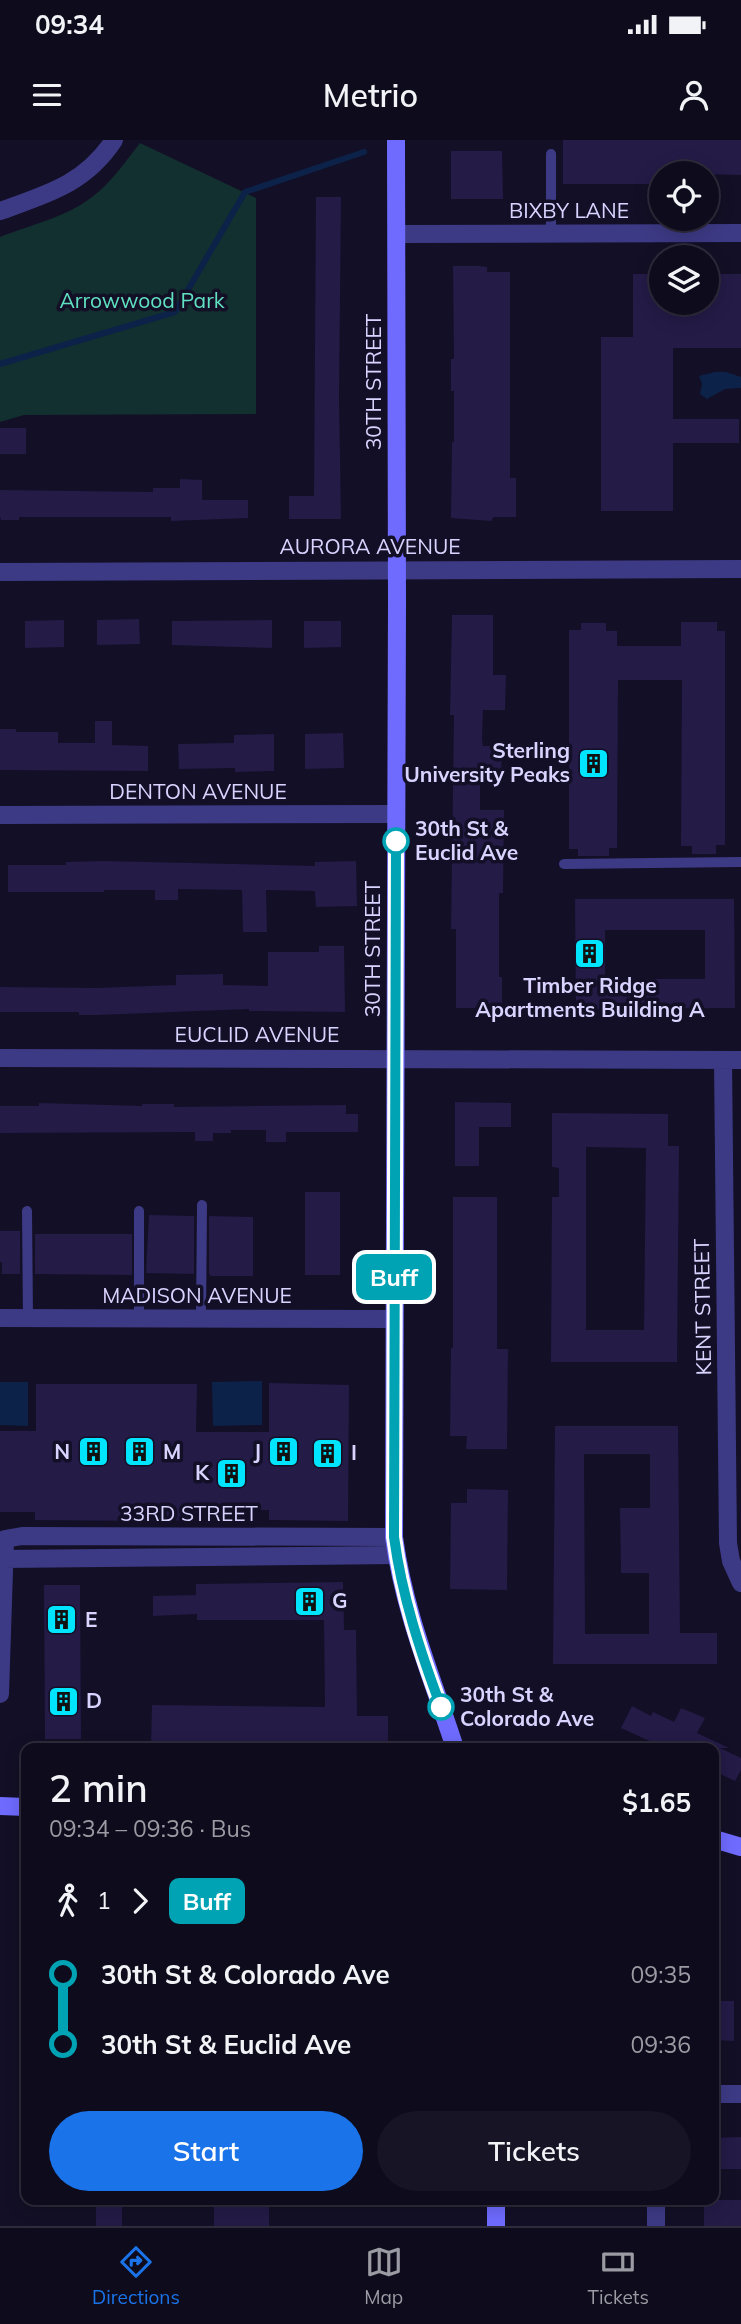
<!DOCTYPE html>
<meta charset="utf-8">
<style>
body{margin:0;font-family:Mulish,sans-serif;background:#171425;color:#f1f3f6;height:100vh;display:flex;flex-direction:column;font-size:26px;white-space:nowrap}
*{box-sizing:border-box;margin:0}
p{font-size:23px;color:#9b9ba3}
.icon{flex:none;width:38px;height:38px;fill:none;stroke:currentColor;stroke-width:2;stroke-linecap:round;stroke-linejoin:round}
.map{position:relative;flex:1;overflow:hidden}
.side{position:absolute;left:21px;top:1603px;width:698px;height:462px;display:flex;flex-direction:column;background:#0e0b1c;border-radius:14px;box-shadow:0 4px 18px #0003,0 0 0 2px #2e2b3b}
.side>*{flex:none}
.badge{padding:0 14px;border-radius:10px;font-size:24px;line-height:46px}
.controls{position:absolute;left:649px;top:21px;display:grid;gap:14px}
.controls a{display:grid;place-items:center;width:70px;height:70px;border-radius:50%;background:#0e0b1c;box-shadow:0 4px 18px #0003,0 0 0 2px #2e2b3b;font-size:35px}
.map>.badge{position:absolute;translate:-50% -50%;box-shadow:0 0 0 4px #fff}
.legs{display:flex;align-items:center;gap:10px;height:77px;padding:0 28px;font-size:23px}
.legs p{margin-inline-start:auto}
.head{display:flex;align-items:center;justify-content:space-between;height:119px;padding:0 28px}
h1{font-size:38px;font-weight:600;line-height:52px}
.primary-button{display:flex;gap:14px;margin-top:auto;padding:14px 28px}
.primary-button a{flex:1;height:80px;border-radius:42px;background:#1a73e8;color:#fff;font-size:28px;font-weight:600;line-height:80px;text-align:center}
.primary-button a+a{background:#171425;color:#f1f3f6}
ul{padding:0 28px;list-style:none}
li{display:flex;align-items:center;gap:24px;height:70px;font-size:26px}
li i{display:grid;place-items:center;width:10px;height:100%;margin:0 9px;background:currentColor}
li i::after{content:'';width:18px;height:18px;margin:-9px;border:5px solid;border-radius:50%;background:#0e0b1c}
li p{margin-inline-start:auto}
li:first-child i{background:linear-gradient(#0000 50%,currentColor 0)}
li:last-child i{background:linear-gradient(currentColor 50%,#0000 0)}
.status{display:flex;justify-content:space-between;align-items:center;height:49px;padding:0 35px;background:#0e0b1c;direction:ltr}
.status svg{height:19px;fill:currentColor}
header{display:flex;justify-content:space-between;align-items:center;height:91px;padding:0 28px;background:#0e0b1c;font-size:32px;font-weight:600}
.menu{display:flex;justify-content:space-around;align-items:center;height:98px;border-top:2px solid #2e2b3b;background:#0e0b1c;font-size:19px;color:#9b9ba3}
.menu a{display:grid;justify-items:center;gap:4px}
.menu .on{color:#1a73e8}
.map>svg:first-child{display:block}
.green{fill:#12302f}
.water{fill:#0c2248}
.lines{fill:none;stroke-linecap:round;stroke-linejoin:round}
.stream{stroke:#0c2248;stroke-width:6}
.building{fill:#241b47;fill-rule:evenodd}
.service{stroke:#3d3a85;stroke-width:10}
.minor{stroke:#3d3a85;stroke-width:18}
.secondary{stroke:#6f6bff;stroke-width:18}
.line-1-casing{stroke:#fff;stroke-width:16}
.line-1{stroke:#00a3b4;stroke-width:10}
.stop-1-dot{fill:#fff;stroke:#00a3b4;stroke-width:3.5}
.labels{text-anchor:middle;stroke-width:7;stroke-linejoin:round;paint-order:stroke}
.street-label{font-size:21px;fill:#d9d4ff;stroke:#130f26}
.park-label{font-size:21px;fill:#5fe0c0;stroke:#130f26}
.poi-label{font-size:21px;font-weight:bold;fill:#d9d4ff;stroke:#130f26;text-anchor:start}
.stop-label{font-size:21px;font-weight:bold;fill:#d9d4ff;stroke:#130f26;text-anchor:start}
</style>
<div class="status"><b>09:34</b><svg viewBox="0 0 49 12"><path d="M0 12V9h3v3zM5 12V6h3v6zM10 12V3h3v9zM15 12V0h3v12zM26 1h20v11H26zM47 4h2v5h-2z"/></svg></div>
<header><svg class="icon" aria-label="menu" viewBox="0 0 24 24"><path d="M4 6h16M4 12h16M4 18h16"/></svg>Metrio<svg class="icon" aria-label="person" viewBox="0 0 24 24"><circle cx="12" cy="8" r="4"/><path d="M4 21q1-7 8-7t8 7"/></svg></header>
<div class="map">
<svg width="741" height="2086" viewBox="0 0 741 2086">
<rect width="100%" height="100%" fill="#130f26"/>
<!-- green -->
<path class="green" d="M140 3 256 58V274L24 275 0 282V97C30 85 67 77 92 57 112 42 125 22 140 3Z"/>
<!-- water -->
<path class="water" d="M715 232H726L741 237V248L725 249 707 259 700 254 702 244 699 236Z
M262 1241V1285L213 1286 212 1242Z
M0 1242H28V1286L0 1285Z"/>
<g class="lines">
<!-- stream -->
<path class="stream" d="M0 224 175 172 245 52 364 12"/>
</g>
<!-- building -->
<path class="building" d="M563 0H741V35L662 33V44H563Z
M451 11H502L503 59H451Z
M316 57H341L339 258 341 379H289V356H314Z
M453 126H479L487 127V132H510V338H516V377H494L491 381 451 378 452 302H454V251H451V219H454Z
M633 134H662V163H707V134H741V208H673V279H739V303H673V371H601V197H633Z
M0 288H26V314H0Z
M180 339 202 340V360H248V378L171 381V377H19V380H1L0 377V350L153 352V348H180Z
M452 475H493V535H506L505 570H483L482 600 483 606H502L501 637H480V670H504L503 753H499V837H502V868H456V789H451L454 575H450Z
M139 479 140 504 97 505V480Z
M64 480V507L25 508V481Z
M272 480V508L172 505V481Z
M304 481H341V507L304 508Z
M681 482H717V491H725V705H716V714H692V706H681L682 540H618L617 708H609V716H578V709H569V490H581V483H606V491H617V506H681Z
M95 581H112V605L148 606V631L0 630V589H16V592H58V603H95Z
M343 593 344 628 305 629V594Z
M274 594V631L235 632V628L179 629 178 604 234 603V595Z
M103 721 315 726V722L356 721 357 766 316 767 315 751 266 750 267 792H243L242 750 178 749V760H155V750H104V752H8V725H66V722Z
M575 759H734L735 868 576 869ZM605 790H705V839H605Z
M319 806H344L345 872 249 871V869L97 875H79V872H0V847L97 848 176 845V835L223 834V845L268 846V812H319Z
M455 962 511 963V987H479V1026H455Z
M39 963 142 966V964H174V967L346 965V974H358V992H286V1002H266V990H231V993H213V1001H195V992L0 993V966H39Z
M552 973 668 974V1006H679L677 1222H551L552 1057H559V1028L552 1027ZM586 1007 646 1008 644 1190H586Z
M305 1052H340V1135H305Z
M453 1057H497V1209H508L507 1309H466L467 1296H450L451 1208H453Z
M149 1075 194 1076V1134L146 1133Z
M209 1076 253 1077V1136H211L209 1134Z
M0 1091H20V1134H2V1122H0Z
M35 1094H132V1135L35 1134Z
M269 1243 349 1245 348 1381 269 1380V1370H196V1380L159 1381 35 1380V1372H0V1291H36V1244H197L196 1292H269Z
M555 1286H678L680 1493H717V1524H553ZM584 1314H650V1368H620L621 1433H649V1494H585Z
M467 1349 508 1350 507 1450 450 1449 451 1363H467Z
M343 1442 344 1490H356L357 1576H388V1608L151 1607 152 1565 325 1567 324 1480H197V1474L153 1476V1456L196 1455V1444Z
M44 1445H80L81 1599H45Z
M632 1566 651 1576 653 1572 674 1582 681 1568 705 1578 697 1593 729 1608H720L741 1618V1630L735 1641 714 1631V1608H665L621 1588Z
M714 1861H734V1901L714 1900Z
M741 1997V2029H714V1998Z
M96 2060H122V2086H96Z
M214 2060H269V2086H214Z
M704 2060H741V2086H704Z"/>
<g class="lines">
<!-- service -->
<path class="service" d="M551 14V94
M564 724 741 722
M27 1071 28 1178
M139 1071V1179
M201 1179 202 1065"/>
<!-- minor -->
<path class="minor" d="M0 71C47 54 85 44 114 0
M397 94 741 93
M0 432 741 429
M0 675 396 674
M0 918 741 920
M723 920 728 1403 731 1421 741 1443
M0 1178 394 1179
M2 1419 397 1415
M0 1554 5 1399 22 1396 394 1397
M714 1954H741
M656 2060V2086"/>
<!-- secondary -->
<path class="secondary" d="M396 0 397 463 394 1397C404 1472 432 1537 455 1608
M0 1666 26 1667
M714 1699 741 1707
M496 2060V2086"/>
</g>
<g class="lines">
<defs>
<path id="line-1" d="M396 701 394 1397C402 1456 420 1511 441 1567"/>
</defs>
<!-- line-1 casing -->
<use href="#line-1" class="line-1-casing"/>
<!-- line-1 -->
<use href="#line-1" class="line-1"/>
</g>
<!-- icons -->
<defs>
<symbol id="building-square" viewBox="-11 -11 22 22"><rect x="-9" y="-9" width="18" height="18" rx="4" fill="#00e5ff" stroke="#130f26"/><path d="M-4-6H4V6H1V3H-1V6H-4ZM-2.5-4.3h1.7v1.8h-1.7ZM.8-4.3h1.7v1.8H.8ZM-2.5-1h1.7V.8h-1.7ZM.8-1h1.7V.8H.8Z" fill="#111"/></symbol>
</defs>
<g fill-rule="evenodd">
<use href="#building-square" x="576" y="606" width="35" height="35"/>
<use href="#building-square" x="572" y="796" width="35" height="35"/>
<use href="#building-square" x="76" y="1294" width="35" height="35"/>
<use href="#building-square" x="122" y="1294" width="35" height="35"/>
<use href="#building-square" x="266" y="1294" width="35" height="35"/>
<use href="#building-square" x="310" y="1296" width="35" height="35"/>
<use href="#building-square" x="214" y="1316" width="35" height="35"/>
<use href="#building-square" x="292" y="1444" width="35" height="35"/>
<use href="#building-square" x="44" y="1462" width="35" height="35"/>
<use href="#building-square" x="46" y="1544" width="35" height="35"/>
</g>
<!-- markers -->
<g class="stop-1-dot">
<circle cx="396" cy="701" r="12"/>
<circle cx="441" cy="1567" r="12"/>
</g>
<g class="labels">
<!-- street labels -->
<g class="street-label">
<text x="569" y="78">BIXBY LANE</text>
<text transform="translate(374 242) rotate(-90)" y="7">30TH STREET</text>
<text x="370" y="414">AURORA AVENUE</text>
<text x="198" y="659">DENTON AVENUE</text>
<text transform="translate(373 809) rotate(-90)" y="7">30TH STREET</text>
<text x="257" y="902">EUCLID AVENUE</text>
<text x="197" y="1163">MADISON AVENUE</text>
<text transform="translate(703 1167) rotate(-91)" y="7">KENT STREET</text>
<text x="189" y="1381">33RD STREET</text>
</g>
<!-- park labels -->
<g class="park-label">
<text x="142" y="168">Arrowwood Park</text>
</g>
<!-- poi labels -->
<g class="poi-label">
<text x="570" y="618" text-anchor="end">Sterling<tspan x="570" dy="24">University Peaks</tspan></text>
<text x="590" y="853" text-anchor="middle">Timber Ridge<tspan x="590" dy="24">Apartments Building A</tspan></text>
<text x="70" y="1319" text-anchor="end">N</text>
<text x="163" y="1319">M</text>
<text x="261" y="1319" text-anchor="end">J</text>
<text x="351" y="1320">I</text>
<text x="209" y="1340" text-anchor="end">K</text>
<text x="332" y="1468">G</text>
<text x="85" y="1487">E</text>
<text x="86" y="1568">D</text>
</g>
<!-- stop labels -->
<g class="stop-label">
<text x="415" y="696">30th St &amp;<tspan x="415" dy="24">Euclid Ave</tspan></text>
<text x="460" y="1562">30th St &amp;<tspan x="460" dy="24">Colorado Ave</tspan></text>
</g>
</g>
</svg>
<div class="controls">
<a><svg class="icon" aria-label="locate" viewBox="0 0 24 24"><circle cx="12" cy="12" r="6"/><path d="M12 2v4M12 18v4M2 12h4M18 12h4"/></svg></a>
<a><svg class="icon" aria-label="layers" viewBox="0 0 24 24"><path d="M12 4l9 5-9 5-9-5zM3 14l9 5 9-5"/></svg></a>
</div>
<b class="badge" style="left:394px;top:1137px;background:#00a3b4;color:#fff">Buff</b>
<section class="side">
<div class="head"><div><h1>2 min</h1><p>09:34 – 09:36 · Bus</p></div><b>$1.65</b></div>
<div class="legs"><svg class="icon" aria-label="walk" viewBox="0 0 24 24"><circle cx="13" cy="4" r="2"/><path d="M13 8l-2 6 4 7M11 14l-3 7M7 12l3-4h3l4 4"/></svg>1<svg class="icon" aria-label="forward" viewBox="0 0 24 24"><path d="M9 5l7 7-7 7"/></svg><b class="badge" style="background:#00a3b4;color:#fff">Buff</b></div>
<ul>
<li><i style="color:#00a3b4"></i><b>30th St &amp; Colorado Ave</b><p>09:35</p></li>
<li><i style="color:#00a3b4"></i><b>30th St &amp; Euclid Ave</b><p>09:36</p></li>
</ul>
<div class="primary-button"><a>Start</a><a>Tickets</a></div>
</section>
</div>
<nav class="menu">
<a class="on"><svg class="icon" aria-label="directions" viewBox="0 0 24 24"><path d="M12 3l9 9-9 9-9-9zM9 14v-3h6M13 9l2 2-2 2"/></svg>Directions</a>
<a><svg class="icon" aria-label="map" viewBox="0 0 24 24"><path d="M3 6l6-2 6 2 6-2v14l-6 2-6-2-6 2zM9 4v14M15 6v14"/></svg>Map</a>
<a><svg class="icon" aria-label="tickets" viewBox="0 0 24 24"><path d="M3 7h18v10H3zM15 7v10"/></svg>Tickets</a>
</nav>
